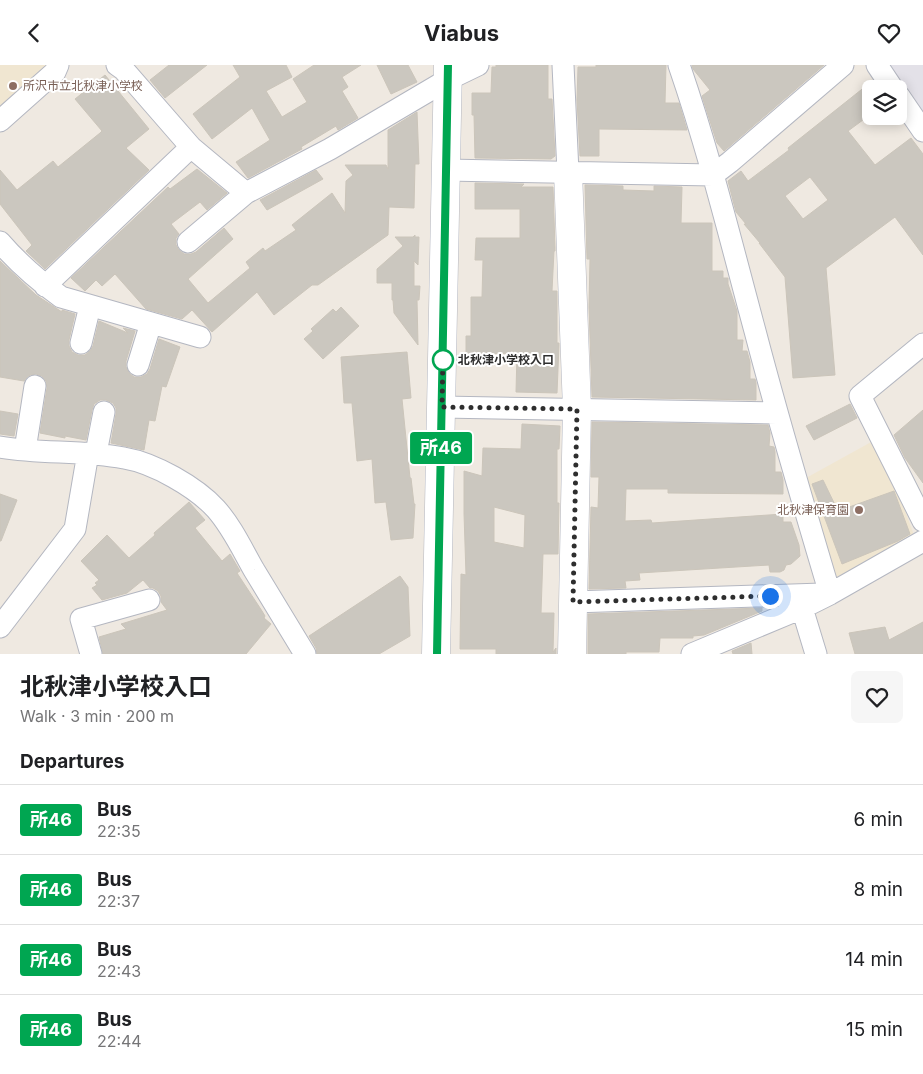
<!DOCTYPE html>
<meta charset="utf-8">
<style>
body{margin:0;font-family:Inter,"Noto Sans JP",sans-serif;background:#f6f6f6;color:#202124;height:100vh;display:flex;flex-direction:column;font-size:19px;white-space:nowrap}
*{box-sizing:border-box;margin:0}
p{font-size:16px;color:#757577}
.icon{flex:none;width:28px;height:28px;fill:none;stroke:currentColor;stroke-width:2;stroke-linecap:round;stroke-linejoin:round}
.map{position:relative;height:589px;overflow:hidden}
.sheet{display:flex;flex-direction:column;background:#fff;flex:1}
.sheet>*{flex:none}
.badge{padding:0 10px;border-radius:4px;font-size:18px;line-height:32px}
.tools{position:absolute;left:862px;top:15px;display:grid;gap:10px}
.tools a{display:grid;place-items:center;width:45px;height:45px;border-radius:8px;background:#fff;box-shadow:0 2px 12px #0003;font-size:25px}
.you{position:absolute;width:25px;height:25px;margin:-12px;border:4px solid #fff;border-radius:50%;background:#1a73e8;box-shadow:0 0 0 8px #1a73e833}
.map>.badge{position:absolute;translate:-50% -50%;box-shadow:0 0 0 2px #fff}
h2{padding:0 20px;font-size:19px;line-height:45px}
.round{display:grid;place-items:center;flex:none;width:52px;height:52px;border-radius:8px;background:#f6f6f6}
.summary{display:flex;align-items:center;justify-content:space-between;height:85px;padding:0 20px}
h1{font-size:24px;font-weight:700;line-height:38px}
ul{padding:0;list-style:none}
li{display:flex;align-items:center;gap:15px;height:70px;padding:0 20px;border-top:1px solid #e0e0e0}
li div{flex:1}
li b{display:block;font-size:19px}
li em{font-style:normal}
li .badge{min-width:55px;font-weight:700;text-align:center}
header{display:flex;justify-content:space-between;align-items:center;height:65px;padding:0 20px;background:#fff;font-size:22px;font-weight:700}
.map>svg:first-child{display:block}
.industrial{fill:#e3e1e8}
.education{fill:#f0e6d1}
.building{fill:#cbc7bf;stroke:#cbc5ba;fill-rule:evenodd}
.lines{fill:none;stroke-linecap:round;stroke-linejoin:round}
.street-casing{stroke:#b4b7c1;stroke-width:23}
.secondary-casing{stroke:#b4b7c1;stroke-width:29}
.street{stroke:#fff;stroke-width:21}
.secondary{stroke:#fff;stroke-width:28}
.line-casing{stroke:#fff;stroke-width:11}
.line{stroke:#00a651;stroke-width:8}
.walk{stroke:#2e2e2e;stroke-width:5;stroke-dasharray:0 9}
.education-dot{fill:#8d6e63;stroke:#fff;stroke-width:2}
.stop-dot{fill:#fff;stroke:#00a651;stroke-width:2.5}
.labels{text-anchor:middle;stroke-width:4;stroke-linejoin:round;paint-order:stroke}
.education-label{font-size:12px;fill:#785e54;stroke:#fff;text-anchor:start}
.stop-label{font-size:12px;font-weight:bold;fill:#2e2e2e;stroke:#fff;text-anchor:start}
</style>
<header><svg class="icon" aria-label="back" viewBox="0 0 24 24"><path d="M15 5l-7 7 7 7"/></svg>Viabus<svg class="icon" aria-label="heart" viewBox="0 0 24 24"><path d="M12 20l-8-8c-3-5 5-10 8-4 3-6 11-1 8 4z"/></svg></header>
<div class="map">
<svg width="923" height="589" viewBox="0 0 923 589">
<rect width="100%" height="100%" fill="#efe9e1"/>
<!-- industrial -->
<path class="industrial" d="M883 0H923V54Z"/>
<!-- education -->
<path class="education" d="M0 0H50L0 45Z
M873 376 895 418 915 473 833 514 806 413Z"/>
<!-- building -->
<path class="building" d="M169 0H207L165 33 150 15Z
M233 0H286L292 12 266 26 282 52 307 37 293 14 314 0H361L342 12 348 22 342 26 358 53 338 65 336 61 301 82 302 84 248 113 236 97 270 75 252 43 212 74 193 49 240 12Z
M377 0H408L417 17 391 29Z
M496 0H548V34H552L555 91 551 94 475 93 474 50H472V28H491L492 2H496Z
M596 0H666L665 38H679L687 65 599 64V91H580L577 35 578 2H596Z
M692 0H824L724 86 717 78 702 31 710 25 693 4Z
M105 10 149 64 126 83 149 105 45 204 26 186 32 180 0 139V105L17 125 53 96 58 102 100 68 102 66 75 34Z
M871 17V49L848 66 875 100 911 73 923 89V190L895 152 826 203 835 310 793 313 785 212 759 178H760L744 159H746L736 147 728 116 741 106 748 116 789 85 788 83ZM810 112 828 135 803 154 785 131Z
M417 47 419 99H415L414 143 389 142 388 170 318 220H312L274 250 257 227 212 267 192 245 182 254 146 244 115 209 102 221 96 215 85 226 71 213 168 122 170 124 197 104 227 128 207 145 200 137 171 159 179 169 176 173V180L179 185 184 189H191L196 187 224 163 233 174 188 214 208 238 250 203 246 197 263 183 265 186 296 165 292 160 332 128 345 148 346 116 353 110 345 100H386L388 104V65Z
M316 105 323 114 267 145 260 135Z
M475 118 524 119 521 122H553L555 183V186H554L552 226H557V278H559V280L557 328 516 327 517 289 466 288V271H471V232H482L483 195H475L476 173H520V144H475Z
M585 120 623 121V125L654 126V121L682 122 681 158H712V206H723V213H728V219L737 246V275H743L742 286H747L750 297V314H755L756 318V335L592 332 589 242 590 194H587Z
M415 170V172H419L418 200 414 196V221H420L419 235H417L418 280 394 248 393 235H392V218H377V204L403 181 395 172H413Z
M0 196 36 230 62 247V245L75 249 69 275V281L72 287 78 290H85L90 286 93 281 99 256 128 268 123 263 135 266 126 296V302L129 308 134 312H141L147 309 150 304 159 274 180 282 166 322 162 321 155 356 149 355 144 385 111 378 116 349V343L113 338 106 335H100L94 339 92 345 86 375 65 371V373L40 368 47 323 46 316 42 311 36 309 30 310 26 313 24 316 0 312Z
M341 242 359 261 323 294 304 274 313 266 311 264 333 244 336 247Z
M407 287 411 333 402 334 410 413H411L414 439H415L413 473 391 475 386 437 375 438 372 394 357 396 352 338H344L341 292Z
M850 339 857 353 814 375 806 361Z
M923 345V418L905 393 894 370Z
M0 346 18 349 14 371 0 369Z
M592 357 768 360 770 368 769 381 774 382 775 387V407H781L783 415V429L668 428V424H626L625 456 651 455 652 458 783 449V457H791L799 480 800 491 791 499 786 500 784 505 780 507H770L769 500 639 508 640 515 625 516 626 523 589 524 591 442 598 443 599 412H591Z
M522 359 560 361 559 384H557V438H559L558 489H543L541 548H554L553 587 556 583V589H496V584H460L461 509 466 510 464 448V406L482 411 483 383 521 384ZM494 442 525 450 524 483 494 477Z
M823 415 838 446 894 426 910 469 898 476 842 499 812 419Z
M0 429 17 435 1 476H0Z
M189 437 205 455 195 463 222 496 230 489 240 506 237 508 262 546 265 551 264 553 271 559 246 589H103L99 572 126 564 121 559 167 545 161 537V531L158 526 153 523H150L143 515 127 528 102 535 92 523 97 520 95 518 99 515 81 496 107 470 129 493 155 470 154 468Z
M400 511 408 522 410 571 379 589H317L316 583 309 571Z
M762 543V546L704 570 693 571V573H660L659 587H626V589H588V549Z
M923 557V589H855L849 568 885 562 889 575Z
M751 578 752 589H733L732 586Z"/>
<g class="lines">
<defs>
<path id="street" d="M117 0 124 5 191 82 246 128 330 84 447 15 478 0
M563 0 568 107
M679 0C709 87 731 177 755 266 778 354 804 442 830 529
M877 0 893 24
M899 31 923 66
M0 56 55 7 58 0
M446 105 713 110 730 97 843 0
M0 177C18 198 39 216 61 232L200 272
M188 177 246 128
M45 221 191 82
M81 278 90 241
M923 279 860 331 923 456
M138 300 151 258
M442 342 777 348
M0 382C41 389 83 385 124 393 154 398 196 422 216 444 232 462 242 484 254 505 271 533 288 561 305 589
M25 385 35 321
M96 388 104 347
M573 537 822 529
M802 543 816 589
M0 562 75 464 88 388
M91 589 81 554 149 535
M692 589 802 543 830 529 923 476"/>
<path id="secondary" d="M568 107 577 344 572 589
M436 589 448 0"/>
</defs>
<!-- street casing -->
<use href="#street" class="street-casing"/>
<!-- secondary casing -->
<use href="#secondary" class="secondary-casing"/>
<!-- street -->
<use href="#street" class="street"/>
<!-- secondary -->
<use href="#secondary" class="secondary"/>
</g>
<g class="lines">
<defs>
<path id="line" d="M437 589 448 0"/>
</defs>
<!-- line casing -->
<use href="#line" class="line-casing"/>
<!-- line -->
<use href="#line" class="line"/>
<!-- walk -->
<path class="walk" d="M443 295V288L442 342 577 344 573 537 770 531"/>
</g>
<!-- markers -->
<g class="education-dot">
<circle cx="13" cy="21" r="5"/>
<circle cx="859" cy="445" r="5"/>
</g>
<circle class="stop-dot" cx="443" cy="295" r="10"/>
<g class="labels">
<!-- education labels -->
<g class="education-label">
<text x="23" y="25">所沢市立北秋津小学校</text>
<text x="849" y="449" text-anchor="end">北秋津保育園</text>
</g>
<!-- stop labels -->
<g class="stop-label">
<text x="458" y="299">北秋津小学校入口</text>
</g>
</g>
</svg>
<div class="tools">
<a><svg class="icon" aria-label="layers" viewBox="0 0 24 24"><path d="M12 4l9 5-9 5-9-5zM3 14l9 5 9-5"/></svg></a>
</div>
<div class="you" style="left:770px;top:531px"></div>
<b class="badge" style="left:441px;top:383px;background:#00a651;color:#fff">所46</b>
</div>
<section class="sheet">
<div class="summary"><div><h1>北秋津小学校入口</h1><p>Walk · 3 min · 200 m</p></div><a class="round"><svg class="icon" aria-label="heart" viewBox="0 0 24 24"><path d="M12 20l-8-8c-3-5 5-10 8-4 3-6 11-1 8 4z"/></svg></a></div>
<h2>Departures</h2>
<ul>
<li><span class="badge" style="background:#00a651;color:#fff">所46</span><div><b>Bus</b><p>22:35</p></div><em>6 min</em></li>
<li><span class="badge" style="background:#00a651;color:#fff">所46</span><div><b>Bus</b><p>22:37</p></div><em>8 min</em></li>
<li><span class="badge" style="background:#00a651;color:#fff">所46</span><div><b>Bus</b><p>22:43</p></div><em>14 min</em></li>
<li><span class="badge" style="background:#00a651;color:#fff">所46</span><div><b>Bus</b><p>22:44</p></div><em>15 min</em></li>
</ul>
</section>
